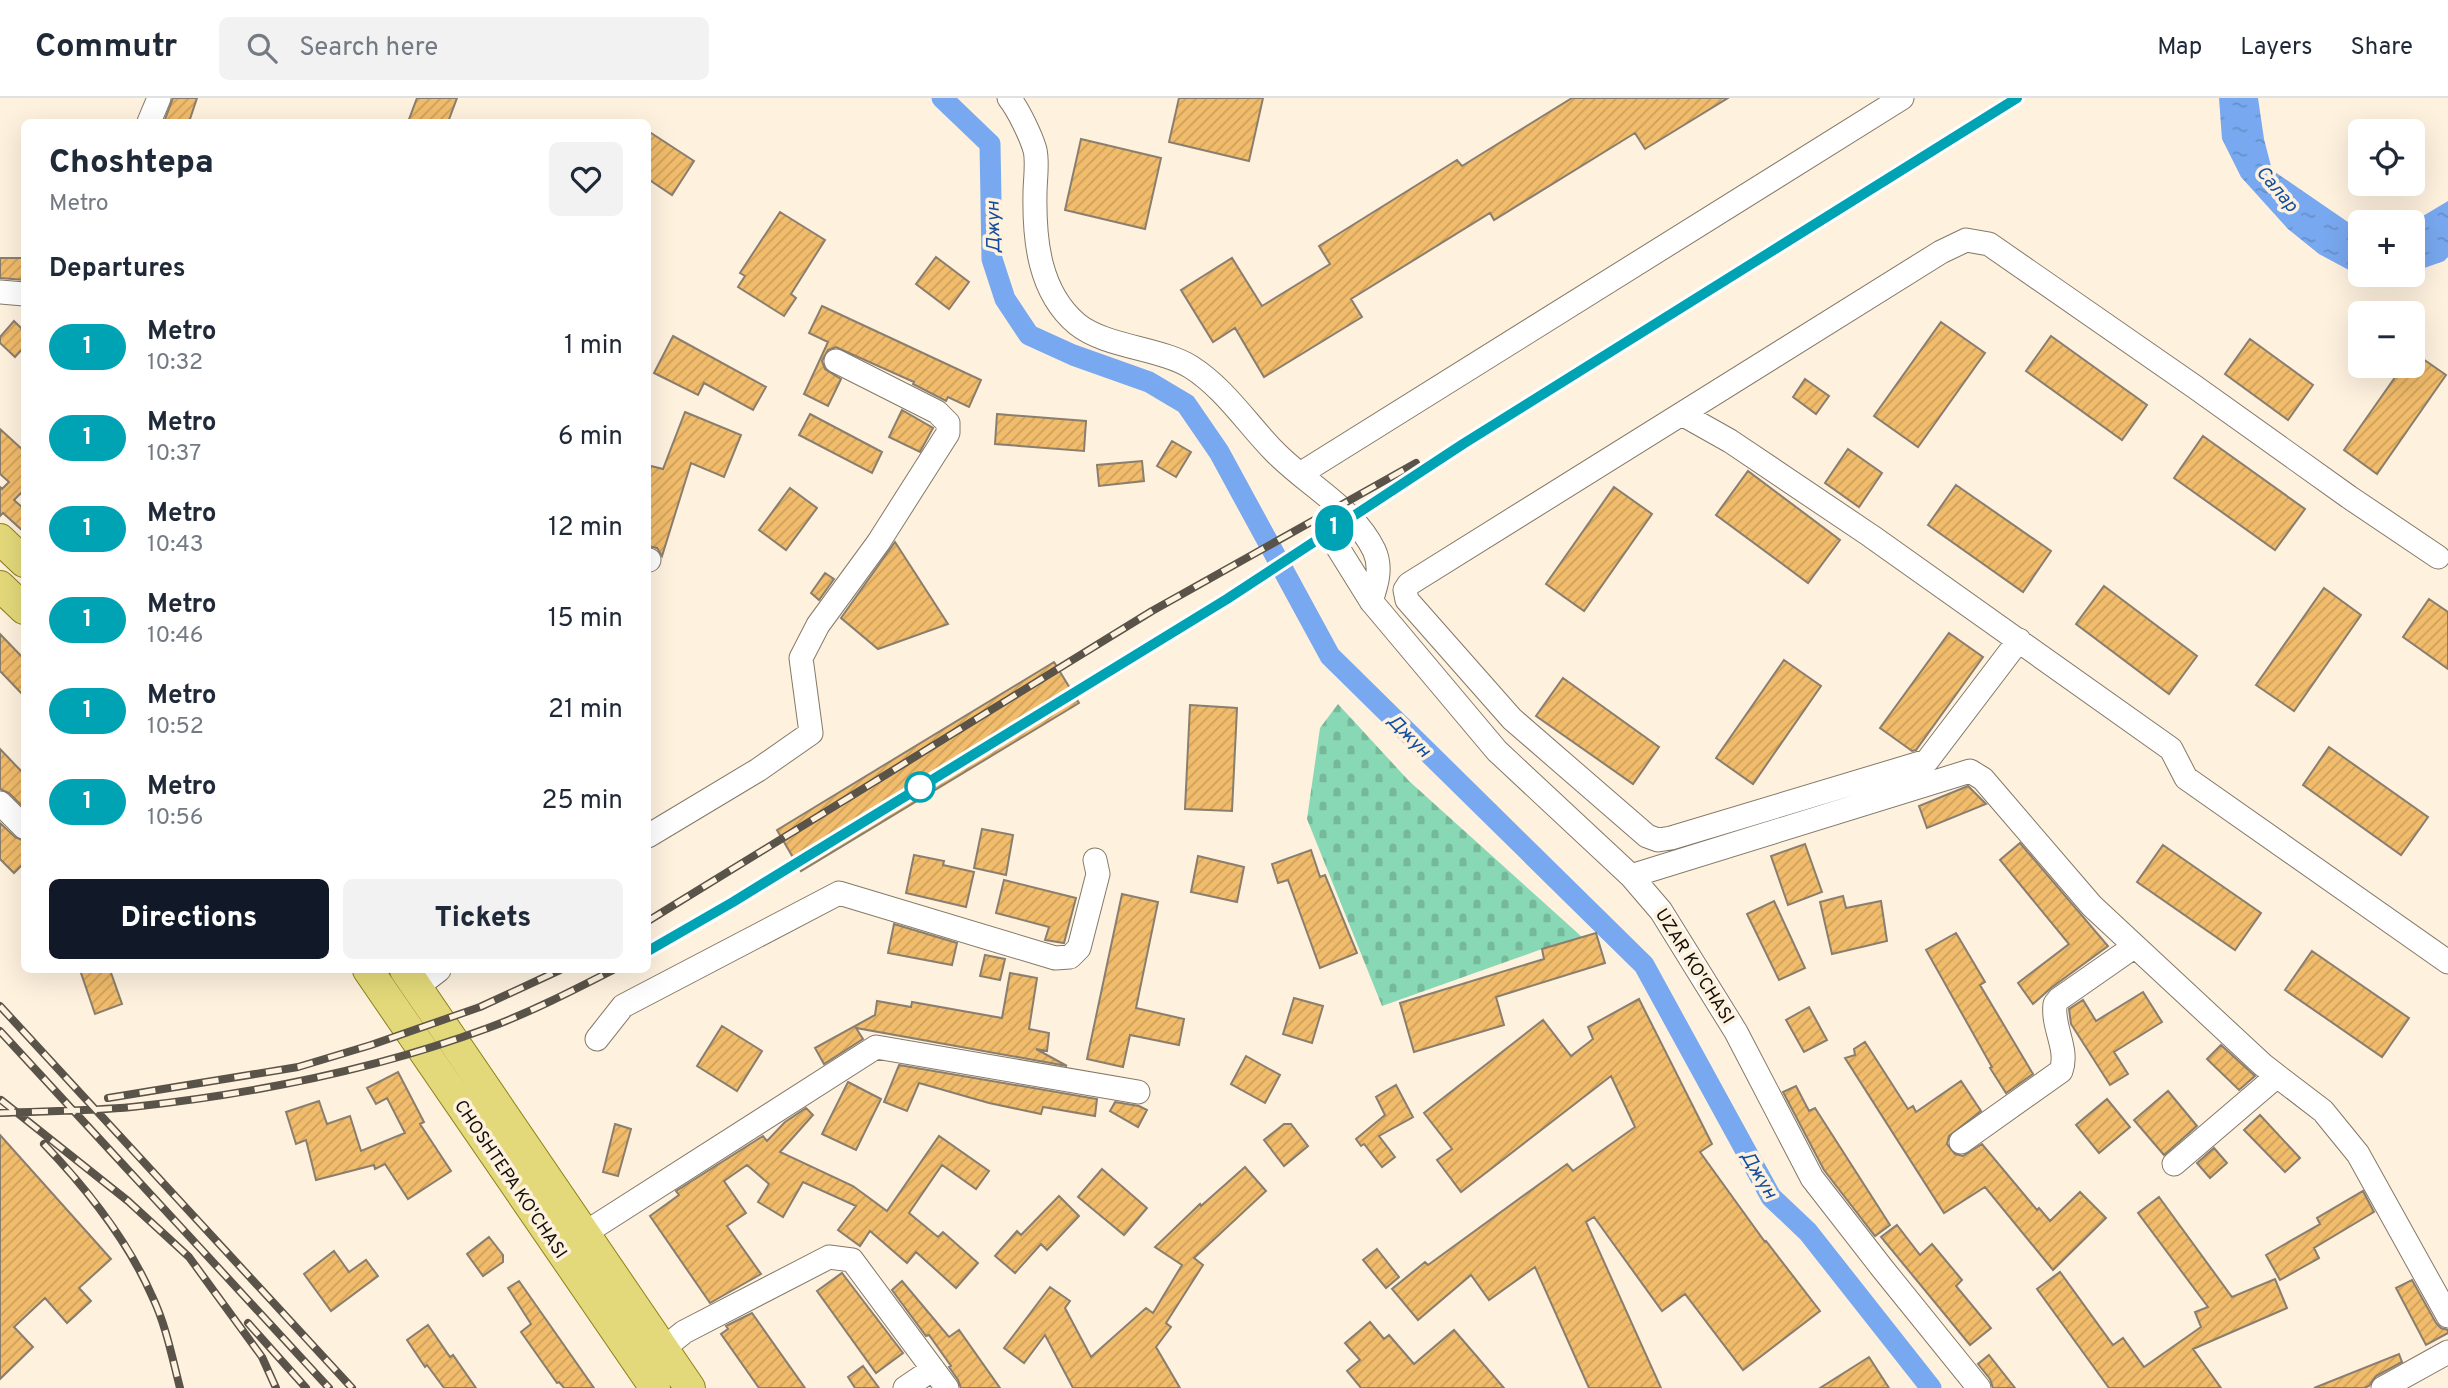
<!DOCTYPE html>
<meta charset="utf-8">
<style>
body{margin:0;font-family:Overpass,sans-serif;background:#f2f2f3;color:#1f2937;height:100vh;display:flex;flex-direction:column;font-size:26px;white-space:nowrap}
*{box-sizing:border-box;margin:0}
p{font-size:23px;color:#747a83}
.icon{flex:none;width:38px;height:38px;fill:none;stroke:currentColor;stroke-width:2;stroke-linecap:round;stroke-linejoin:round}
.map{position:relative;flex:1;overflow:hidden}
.details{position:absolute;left:21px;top:21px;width:630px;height:854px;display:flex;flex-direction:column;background:#fff;border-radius:10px;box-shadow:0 7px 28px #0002}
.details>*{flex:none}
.badge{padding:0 14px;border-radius:23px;font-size:24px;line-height:46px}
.buttons{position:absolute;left:2348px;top:21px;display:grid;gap:14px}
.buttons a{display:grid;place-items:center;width:77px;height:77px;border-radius:10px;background:#fff;box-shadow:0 7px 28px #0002;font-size:35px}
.map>.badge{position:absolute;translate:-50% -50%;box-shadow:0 0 0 4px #fff}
h2{padding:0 28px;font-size:26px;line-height:63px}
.round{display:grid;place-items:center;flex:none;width:74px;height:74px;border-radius:10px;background:#f2f2f3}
.summary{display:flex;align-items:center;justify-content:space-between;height:119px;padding:0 28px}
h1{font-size:33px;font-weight:800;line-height:52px}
.primary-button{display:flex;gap:14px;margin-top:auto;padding:14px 28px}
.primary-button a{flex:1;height:80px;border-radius:10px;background:#111827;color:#fff;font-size:28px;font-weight:800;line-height:80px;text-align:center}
.primary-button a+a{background:#f2f2f3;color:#1f2937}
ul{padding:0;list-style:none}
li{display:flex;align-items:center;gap:21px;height:91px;padding:0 28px}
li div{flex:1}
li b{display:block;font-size:26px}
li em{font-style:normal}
li .badge{min-width:77px;font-weight:700;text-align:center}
header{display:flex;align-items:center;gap:42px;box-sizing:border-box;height:98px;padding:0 35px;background:#fff;border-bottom:2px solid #e0e1e3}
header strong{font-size:33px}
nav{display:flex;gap:38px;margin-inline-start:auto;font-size:24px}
.search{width:490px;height:63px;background:#f2f2f3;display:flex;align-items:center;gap:18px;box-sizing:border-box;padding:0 24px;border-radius:10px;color:#747a83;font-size:26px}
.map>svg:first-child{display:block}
.cemetery{fill:url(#cemetery-stones)}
.water{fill:url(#water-ripples)}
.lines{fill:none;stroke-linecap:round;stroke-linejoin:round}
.canal{stroke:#78a8ef;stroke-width:21}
.building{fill:url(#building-hatch);stroke:#8a7e6e;stroke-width:2}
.minor-casing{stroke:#847968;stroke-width:25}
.major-casing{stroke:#8e8119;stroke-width:32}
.minor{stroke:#fff;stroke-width:23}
.major{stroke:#e3d97a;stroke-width:30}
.rail-casing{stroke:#5a5349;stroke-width:8}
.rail{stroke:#fef1de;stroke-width:5;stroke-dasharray:16;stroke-linecap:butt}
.line-casing{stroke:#fff;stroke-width:16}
.line{stroke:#00a3b4;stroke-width:10}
.stop-dot{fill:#fff;stroke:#00a3b4;stroke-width:3.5}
.labels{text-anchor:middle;stroke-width:7;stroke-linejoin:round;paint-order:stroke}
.street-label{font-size:18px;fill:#120e08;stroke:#fef1de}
.water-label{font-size:19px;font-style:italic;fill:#124d9f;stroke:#fef1de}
</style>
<header>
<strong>Commutr</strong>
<div class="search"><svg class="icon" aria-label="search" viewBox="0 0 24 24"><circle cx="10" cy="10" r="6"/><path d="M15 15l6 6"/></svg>Search here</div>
<nav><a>Map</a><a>Layers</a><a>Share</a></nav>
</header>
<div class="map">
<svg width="2448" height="1290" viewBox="0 0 2448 1290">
<defs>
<pattern id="cemetery-stones" width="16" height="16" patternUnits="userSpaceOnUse" patternTransform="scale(1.75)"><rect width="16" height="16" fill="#89d8b5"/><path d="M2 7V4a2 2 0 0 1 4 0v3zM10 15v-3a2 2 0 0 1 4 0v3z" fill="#75b89a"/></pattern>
<pattern id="water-ripples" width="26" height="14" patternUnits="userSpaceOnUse" patternTransform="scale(1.75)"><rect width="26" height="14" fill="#78a8ef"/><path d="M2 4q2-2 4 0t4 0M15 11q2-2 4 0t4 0" fill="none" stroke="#678fcb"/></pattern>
<pattern id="building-hatch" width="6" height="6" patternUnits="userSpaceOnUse" patternTransform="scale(1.75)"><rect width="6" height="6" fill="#f1bc6b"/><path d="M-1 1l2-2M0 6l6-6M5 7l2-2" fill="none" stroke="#cea05b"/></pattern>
</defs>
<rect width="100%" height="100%" fill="#fef1de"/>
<!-- cemetery -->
<path class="cemetery" d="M1338 606 1409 683 1582 839 1542 851 1382 908 1307 721 1320 630Z"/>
<!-- water -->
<path class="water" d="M2219 0H2258L2264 41 2272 72 2361 133V177H2377L2360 178 2319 156 2288 131 2241 79 2222 41Z
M2448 103V159L2444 163 2413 174V124Z"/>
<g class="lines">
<!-- canal -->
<path class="canal" d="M942 0 990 46 992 161 1005 201 1029 237 1073 257 1149 284 1186 306 1219 354 1330 558 1644 867 1771 1099 1808 1134 1931 1290"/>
</g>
<!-- building -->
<path class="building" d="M173 0H197L189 24H164Z
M417 0H457L448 24H408Z
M1179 0H1263L1249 63 1169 44Z
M1572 0H1728L1645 51 1635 35 1494 122 1490 115 1351 201 1362 219 1264 279 1235 230 1213 244 1181 192 1232 160 1262 208 1330 166 1319 148 1457 62 1462 68Z
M648 33 694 63 672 97 648 81Z
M1081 41 1161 60 1145 131 1065 112Z
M780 114 825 142 791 196 796 200 784 218 738 189 745 178 740 175Z
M936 159 969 184 949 211 916 186Z
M0 160H24V182L0 180Z
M822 208 981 282 969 309 948 299 946 303 913 286 914 284 836 249 828 252 822 263 825 271 841 281 828 308 804 296 828 244 809 235Z
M14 223 24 233V249L15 259 0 245V239Z
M1941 224 1985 255 1918 349 1874 318Z
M673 238 766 289 753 312 704 285 698 297 654 275Z
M2051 238 2147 307 2122 342 2026 273Z
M2250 241 2313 287 2288 322 2225 276Z
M2413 254 2446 277 2377 376 2344 352 2403 268H2413Z
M1805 281 1829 298 1816 316 1793 299Z
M902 312 933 330 920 354 889 339Z
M685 314 741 337 724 379 691 365 662 458 657 450 648 448V379L651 368 663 371Z
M810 316 882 354 872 375 799 337Z
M997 316 1086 323 1084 353 995 346Z
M0 331 24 353V398L21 395 14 402 24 411V434L3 415 0 418V389L2 391 9 384 0 376Z
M2203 338 2305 411 2275 452 2174 380Z
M1172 343 1191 354 1176 379 1157 368Z
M1848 351 1882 375 1859 409 1825 385Z
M1142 363 1144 383 1099 388 1097 367Z
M1748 373 1840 442 1808 485 1716 417Z
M1956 387 2051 453 2023 494 1928 427Z
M1614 389 1652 416 1584 513 1546 486Z
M790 390 817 410 786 452 759 432Z
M895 444 948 526 878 551 841 520Z
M825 475 834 481 819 502 811 495Z
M2104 488 2197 558 2169 596 2076 526Z
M2324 490 2361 517 2294 613 2256 587Z
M2429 501 2448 514V571L2403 539Z
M1949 535 1983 559 1916 652 1912 653 1880 630Z
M0 536 24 561V598L0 573Z
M1784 562 1821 588 1753 686 1716 660Z
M1054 564 1079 605 801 773 777 732Z
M1563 580 1659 649 1633 686 1536 618Z
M1190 607 1237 610 1232 713 1185 711Z
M2329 649 2428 719 2401 757 2303 687Z
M0 651 24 676V710L9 695 0 691Z
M1968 688 1986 706 1927 730 1919 708Z
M0 725 15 739 24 743V765L14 775 0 761Z
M982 731 1013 737 1006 777 974 770Z
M2020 745 2108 848 2051 890 2033 906 2018 885 2069 846 2000 762Z
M1805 746 1822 794 1788 807 1771 758Z
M2163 747 2261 815 2235 852 2137 784Z
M1311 752 1320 779 1325 777 1357 855 1320 870 1288 782 1278 785 1272 766Z
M914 757 944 763 943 767 974 774 966 809 906 795Z
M1198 758 1244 769 1237 804 1191 794Z
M1004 782 1076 800 1064 845 1045 842 1049 829 996 815Z
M1122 796 1158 804 1136 910 1184 921 1179 947 1130 937 1123 969 1087 961Z
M1843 798 1846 810 1881 803 1887 843 1832 856 1820 804Z
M1774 803 1805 870 1779 882 1747 816Z
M894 826 957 845 952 867 888 855Z
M1596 835 1605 865 1496 899 1504 927 1414 954 1400 905 1544 861 1542 851Z
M1956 835 1985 884 1980 887 2033 976 2006 995 1990 970 1992 969 1926 852Z
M2312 853 2409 920 2382 959 2285 892Z
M985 857 1005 861 1000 882 980 878Z
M80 872H110L122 906 95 916Z
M1010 875 1037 880 1029 931 1049 935 1047 953 1036 951 1067 968 856 930 863 941 824 966 815 950 875 917 877 903 911 909 912 904 1002 920Z
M2143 894 2162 924 2114 954 2128 976 2110 987 2071 926 2069 911 2083 902 2096 923Z
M1294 900 1323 908 1312 945 1283 936Z
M1639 901 1712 1046 1700 1054 1765 1144 1766 1143 1820 1213 1743 1272 1685 1196 1662 1213 1594 1119 1586 1124 1661 1290H1589L1535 1169 1489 1202 1471 1177 1418 1222 1392 1191 1425 1164 1428 1167 1567 1066 1573 1073 1635 1029 1611 978 1461 1094 1437 1062 1452 1051 1424 1015 1543 922 1571 958 1593 941 1588 929Z
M1809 909 1827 942 1804 954 1786 922Z
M722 928 762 953 737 993 697 968Z
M1865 944 1908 1011 1913 1008 1916 1014 1961 983 1981 1013 1949 1038 1947 1046 1955 1056 1963 1058 1982 1046 2037 1112 2039 1110 2050 1123 2080 1094 2106 1120 2053 1172 1985 1089 1944 1115 1845 960 1855 957 1854 951Z
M2221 947 2255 978 2239 992 2207 961Z
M1246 958 1280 977 1265 1005 1231 986Z
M899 967 1097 1001 1095 1018 1043 1009 1041 1016 989 1005 919 985 907 1013 884 1004Z
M398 974 424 1024 420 1026 451 1073 408 1101 385 1066 375 1071 374 1067 316 1082 306 1042 296 1046 286 1014 319 1003 327 1026 350 1018 361 1053 405 1035 387 1000 376 1006 367 990Z
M848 984 881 1001 856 1052 822 1036Z
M1396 987 1413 1019 1379 1038 1395 1059 1382 1069 1364 1046 1361 1048 1356 1041 1385 1017 1376 999Z
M1796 988 1809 1013 1815 1010 1890 1127 1875 1138 1824 1072 1783 994Z
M2168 993 2197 1028 2164 1057 2134 1022Z
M2107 1001 2130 1029 2099 1055 2076 1027Z
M1115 1004 1139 1008 1147 1012 1138 1029 1110 1013Z
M806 1010 813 1017 780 1054 853 1088 887 1113 939 1038 989 1073 976 1091 942 1067 909 1115 938 1139 943 1134 978 1165 956 1190 916 1154 907 1165 870 1133 860 1148 838 1132 856 1108 803 1084 783 1119 758 1104 769 1086 747 1067 724 1083 746 1115 727 1128 761 1176 710 1205 650 1118 679 1097 676 1093 763 1038 767 1043 785 1024Z
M2260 1017 2300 1060 2285 1074 2244 1032Z
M615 1026 631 1031 618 1078 603 1074Z
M1284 1026H1291L1308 1048 1284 1068 1264 1042Z
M0 1037 111 1161 79 1190 91 1203 67 1225 45 1200 14 1229 33 1249 0 1281Z
M2214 1050 2227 1065 2210 1080 2197 1065Z
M1245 1069 1266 1093 1194 1160 1203 1167 1166 1225 1171 1229 1156 1249 1180 1290H1073L1045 1237 1024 1265 1004 1250 1050 1189 1070 1203 1065 1210 1091 1259 1146 1210 1153 1215 1182 1167 1155 1149 1200 1106 1201 1108Z
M1102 1071 1147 1110 1124 1137 1078 1099Z
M2363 1093 2374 1114 2314 1150 2319 1160 2280 1182 2266 1157 2320 1126 2317 1120Z
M1059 1098 1079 1118 1047 1152 1041 1146 1015 1175 995 1158 1017 1133 1021 1137Z
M2159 1099 2232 1199 2275 1181 2287 1210 2193 1251 2221 1290H2109L2037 1191 2060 1174 2113 1247 2123 1240 2144 1269 2201 1229 2195 1214 2208 1209 2138 1115Z
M1897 1127 1920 1157 1932 1146 1962 1182 1956 1188 1991 1230 1970 1247 1881 1139Z
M489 1139 503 1157V1164L483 1178 467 1156Z
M1377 1151 1399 1179 1386 1190 1363 1162Z
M334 1153 349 1174 366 1162 378 1178 331 1213 304 1176Z
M842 1175 903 1255 876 1275 817 1193Z
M2412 1182 2436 1225 2441 1230 2448 1232V1235L2426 1247 2396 1190Z
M519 1183 552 1230 594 1290H564L559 1284 557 1285 521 1234 531 1226 508 1190Z
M902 1183 949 1239 959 1232 1000 1290H961L958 1282 949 1269 951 1268 929 1237 926 1238 892 1192Z
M752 1215 805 1290H759L721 1236 728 1231 726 1228Z
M1370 1224 1384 1241 1389 1237 1414 1266 1454 1232 1504 1290H1361L1347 1273 1360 1262 1345 1245Z
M428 1227 450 1259 453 1257 476 1290H444L427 1267 425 1269 407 1242Z
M2399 1256 2402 1264 2376 1278 2369 1288 2364 1290H2314Z
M1989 1257 2015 1290H1993L1990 1281 1978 1266Z
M1869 1259 1889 1290H1820Z
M863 1268 879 1290H855L848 1279Z"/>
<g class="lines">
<defs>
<path id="minor" d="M1009 0C1018 11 1031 38 1035 52 1038 65 1035 82 1035 95 1034 142 1039 194 1077 226 1105 249 1161 250 1191 269 1224 290 1246 324 1273 352 1305 386 1353 409 1374 452 1382 469 1377 486 1371 503
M149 24 159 0
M0 194 24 196
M1682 316 1730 343 1871 438 2171 651 2186 680 2448 864
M1300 376 1902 0
M1338 450 1371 503 1497 653 1631 778 1661 813 1736 934 1812 1080 1882 1170 1979 1290
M648 462H649
M2019 542 1927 663 1671 740 1658 742 1647 738 1512 621 1407 502 1405 492 1409 486 1941 154 1966 142 1989 146 2195 289 2349 399 2438 459
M0 705 24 729
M648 738 758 672 811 635 801 560 818 527 878 445 948 335V325L937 314 836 263
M1631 778 1970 673 1983 681 2092 808 2263 967 2323 1013 2358 1056 2448 1218
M417 889 439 872
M597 941 623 908 839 795 1055 860 1070 859 1079 850 1098 776 1095 762
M1961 1044 2061 973C2069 951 2052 930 2055 906L2059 901 2135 848
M2174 1066 2277 978
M585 1135 876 949 1138 994
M663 1251 684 1234 829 1159 852 1162 947 1290
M905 1290 933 1271
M2383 1290 2448 1254"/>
<path id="major" d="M0 441 24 464
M0 488 24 511
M368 872 655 1290
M405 872 690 1290"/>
</defs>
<!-- minor casing -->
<use href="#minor" class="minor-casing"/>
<!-- major casing -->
<use href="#major" class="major-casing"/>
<!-- minor -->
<use href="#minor" class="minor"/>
<!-- major -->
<use href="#major" class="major"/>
<defs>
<path id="rail" d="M648 823 1152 513 1416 365
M648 853 733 804 1227 501 1463 346 2018 0
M0 908 352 1290
M0 933 329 1290
M108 1000 298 969 371 947 480 909 560 872
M1 1002 128 1103 189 1159 262 1259 276 1290
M0 1015C44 1013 89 1013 132 1009 253 996 374 972 488 930 531 914 572 893 613 872
M44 1046C87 1091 127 1141 152 1198 166 1227 172 1259 180 1290
M248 1225 306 1290"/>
</defs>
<!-- rail casing -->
<use href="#rail" class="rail-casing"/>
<!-- rail -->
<use href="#rail" class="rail"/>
</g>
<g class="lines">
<defs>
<path id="line" d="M648 853 733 804 1227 501 1463 346 2017 0"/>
</defs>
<!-- line casing -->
<use href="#line" class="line-casing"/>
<!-- line -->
<use href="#line" class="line"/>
</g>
<!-- markers -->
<circle class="stop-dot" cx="920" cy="689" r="14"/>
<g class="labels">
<!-- street labels -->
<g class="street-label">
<text transform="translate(1695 868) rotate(58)" y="6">UZAR KO'CHASI</text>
<text transform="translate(511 1081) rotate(56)" y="6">CHOSHTEPA KO'CHASI</text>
</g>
<!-- water labels -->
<g class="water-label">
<text transform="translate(2278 90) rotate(50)" y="7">Салар</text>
<text transform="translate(992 129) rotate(-91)" y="7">Джун</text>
<text transform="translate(1410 637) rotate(45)" y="7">Джун</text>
<text transform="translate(1760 1076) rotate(59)" y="7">Джун</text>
</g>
</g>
</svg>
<div class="buttons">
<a><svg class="icon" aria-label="locate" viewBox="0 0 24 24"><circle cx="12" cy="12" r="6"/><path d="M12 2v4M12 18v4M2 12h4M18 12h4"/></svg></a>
<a>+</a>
<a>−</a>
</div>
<b class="badge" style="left:1334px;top:430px;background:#00a3b4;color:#fff">1</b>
<section class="details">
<div class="summary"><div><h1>Choshtepa</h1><p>Metro</p></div><a class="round"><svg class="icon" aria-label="heart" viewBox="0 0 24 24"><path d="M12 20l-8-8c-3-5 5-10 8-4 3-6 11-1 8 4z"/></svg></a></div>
<h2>Departures</h2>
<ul>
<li><span class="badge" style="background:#00a3b4;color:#fff">1</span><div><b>Metro</b><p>10:32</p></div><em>1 min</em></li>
<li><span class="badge" style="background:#00a3b4;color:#fff">1</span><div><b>Metro</b><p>10:37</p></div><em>6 min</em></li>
<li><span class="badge" style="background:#00a3b4;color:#fff">1</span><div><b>Metro</b><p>10:43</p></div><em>12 min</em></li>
<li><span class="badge" style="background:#00a3b4;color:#fff">1</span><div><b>Metro</b><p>10:46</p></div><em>15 min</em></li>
<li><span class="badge" style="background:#00a3b4;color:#fff">1</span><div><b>Metro</b><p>10:52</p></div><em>21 min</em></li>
<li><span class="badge" style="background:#00a3b4;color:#fff">1</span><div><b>Metro</b><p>10:56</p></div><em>25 min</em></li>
</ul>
<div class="primary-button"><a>Directions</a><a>Tickets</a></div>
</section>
</div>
